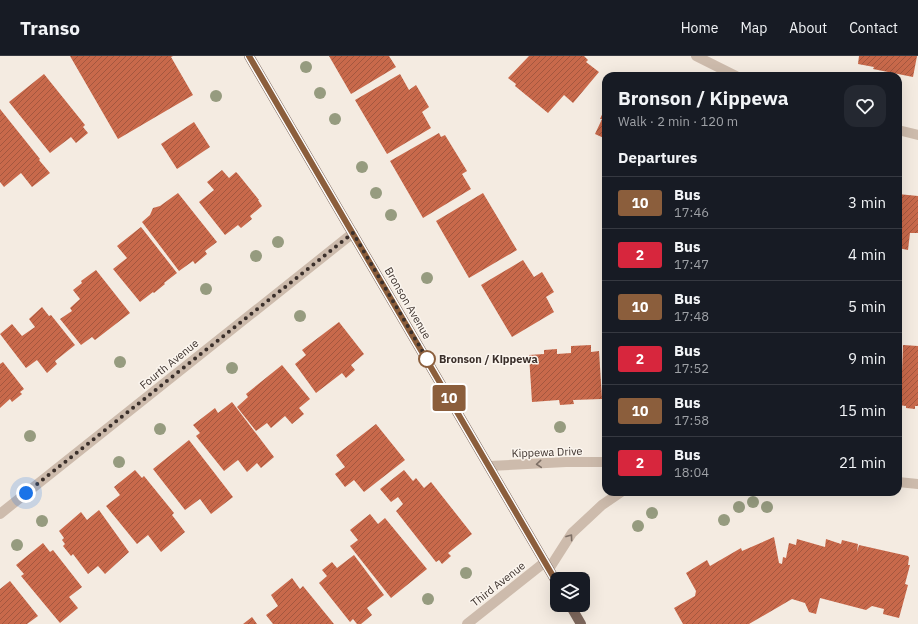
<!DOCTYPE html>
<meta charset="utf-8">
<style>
body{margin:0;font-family:"IBM Plex Sans",sans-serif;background:#242831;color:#f1f3f6;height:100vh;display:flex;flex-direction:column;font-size:15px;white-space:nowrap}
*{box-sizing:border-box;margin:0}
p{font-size:13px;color:#9ea1a6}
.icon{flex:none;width:22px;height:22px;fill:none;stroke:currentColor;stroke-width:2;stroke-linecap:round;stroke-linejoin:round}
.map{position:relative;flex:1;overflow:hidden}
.sheet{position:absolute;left:602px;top:16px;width:300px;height:424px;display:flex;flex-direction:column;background:#171b24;border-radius:12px;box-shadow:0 4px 16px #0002}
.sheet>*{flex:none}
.badge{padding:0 8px;border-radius:3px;font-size:14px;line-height:26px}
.buttons{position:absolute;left:550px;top:516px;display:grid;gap:8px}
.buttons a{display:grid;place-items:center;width:40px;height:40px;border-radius:8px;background:#171b24;box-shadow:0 4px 16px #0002;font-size:20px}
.you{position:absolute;width:20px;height:20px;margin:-10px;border:3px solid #fff;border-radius:50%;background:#1a73e8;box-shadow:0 0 0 6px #1a73e833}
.map>.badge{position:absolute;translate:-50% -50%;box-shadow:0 0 0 2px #fff}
h2{padding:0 16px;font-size:15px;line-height:36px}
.round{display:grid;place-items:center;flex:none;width:42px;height:42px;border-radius:12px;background:#242831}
.summary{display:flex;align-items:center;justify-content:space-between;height:68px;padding:0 16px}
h1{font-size:19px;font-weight:800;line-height:30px}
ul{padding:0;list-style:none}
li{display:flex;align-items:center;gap:12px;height:52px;padding:0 16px;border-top:1px solid #363941}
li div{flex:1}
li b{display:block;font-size:15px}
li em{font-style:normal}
li .badge{min-width:44px;font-weight:700;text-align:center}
header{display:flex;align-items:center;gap:24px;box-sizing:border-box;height:56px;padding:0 20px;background:#171b24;border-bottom:1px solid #363941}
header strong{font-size:19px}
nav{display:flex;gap:22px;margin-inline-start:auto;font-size:14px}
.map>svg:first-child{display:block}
.building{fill:url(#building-hatch)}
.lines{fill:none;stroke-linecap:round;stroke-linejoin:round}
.street{stroke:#cdbbac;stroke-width:10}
.primary{stroke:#7d675c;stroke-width:10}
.tree{fill:#969b7f}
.oneway{stroke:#7d6f65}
.line-casing{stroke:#fff;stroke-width:9}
.line{stroke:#8b5e3c;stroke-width:6}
.walk{stroke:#3b302b;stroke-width:4;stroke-dasharray:0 7.2}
.stop-dot{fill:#fff;stroke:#8b5e3c;stroke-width:2}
.labels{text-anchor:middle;stroke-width:3;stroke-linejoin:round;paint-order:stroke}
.street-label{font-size:11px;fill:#3b302b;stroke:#fbf5ee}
.stop-label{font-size:11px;font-weight:bold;fill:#3b302b;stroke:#fbf5ee;text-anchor:start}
</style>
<header>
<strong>Transo</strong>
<nav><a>Home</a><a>Map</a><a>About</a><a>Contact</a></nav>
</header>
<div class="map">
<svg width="918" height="568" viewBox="0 0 918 568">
<defs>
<pattern id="building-hatch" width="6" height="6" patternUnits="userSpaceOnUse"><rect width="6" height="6" fill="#c8694b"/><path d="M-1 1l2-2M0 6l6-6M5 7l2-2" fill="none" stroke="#a4573f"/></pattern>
</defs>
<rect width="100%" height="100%" fill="#f4ebe1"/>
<!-- building -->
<path class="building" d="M70 0H173L171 1 193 39 118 83Z
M329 0H389L396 11 351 38Z
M529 0H584L588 4 586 6 599 16 573 47 564 39 548 57 515 30 516 28 508 22Z
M859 0H917L913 21 873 13 874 11 858 8Z
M44 18 85 69 83 71 88 77 76 87 71 81 50 97 9 46Z
M400 18 409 34 416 29 429 51 422 56 431 72 387 98 355 44Z
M606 50V83L595 78 602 63H600Z
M0 53 40 103 39 104 50 117 32 131 21 117 4 131 0 126Z
M194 66 210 91 177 113 161 88Z
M439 77 441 81 445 79 467 115 462 118 471 133 423 162 390 105Z
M222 114 229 122 236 116 238 118 259 144H258L262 150 250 160 252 163 241 172 238 169 225 179 199 146 214 134 207 126Z
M178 137 217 186 205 195 207 198 195 208 193 205 179 215 142 166 150 159 153 152 160 150Z
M483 137 517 194 469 222 436 165Z
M898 138 918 140V177H910L908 194 898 192Z
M141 171 177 217 164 227 165 228 154 237 153 236 140 246 113 213 127 202 117 190Z
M523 204 534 221 542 216 554 236 546 241 554 256 512 281 481 229Z
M96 214 130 257 95 284 92 281 81 289 60 263 72 255 70 252 80 243 73 234 82 227 81 225Z
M42 251 49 260 51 259 75 289 55 305 57 308 47 317 37 304 26 312 0 278 12 268 22 280 35 271 29 263Z
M339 266 364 298 351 309 355 314 346 322 342 317 316 337 295 308 306 299 302 294Z
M591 289V296L599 295 602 343 573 344 574 348 560 349 559 344 532 346 529 299 544 298V294L557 293V298L571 297V290Z
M903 289 918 290V350H915V353L906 352V350L898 349V314L902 315Z
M3 306 24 333 20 336 22 338 12 346 10 343 0 352V308Z
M282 309 310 343 299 352 304 358 292 368 285 360 271 372 267 367 256 375 237 351 248 341 246 338Z
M232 346 274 401 261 412 257 407 247 416 238 404 224 415 196 380 200 377 193 369 215 352 218 357Z
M376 368 405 404 364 436 354 424 345 431 335 418 345 411 336 399Z
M189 384 233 441 211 458 200 443 185 454 153 413Z
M135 414 142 422 144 420 174 457 172 459 185 476 161 496 148 479 137 488 106 450 120 439 114 431Z
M404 414 413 425 416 422 424 432 431 426 472 478 448 497 451 500 442 508 439 504 436 506 396 455 403 448 398 441 391 446 380 433Z
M99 454 129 496 105 518 98 510 88 518 73 498 71 500 63 490 65 488 62 484 64 482 59 475 81 456 87 464Z
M370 458 378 468 385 462 427 513 391 542 350 490 358 484 350 474Z
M774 481 779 507 782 508 783 501 786 502 789 487 796 489 797 483 825 491 826 483 841 488 842 484 858 488 857 496 859 489 908 500 909 502 908 509H910L905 528 908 529 899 562 883 558 884 553 872 550 866 554 820 542 816 558 809 556 805 547 792 543 749 568H683L674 552 695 540 696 535 686 517 707 504 710 510 741 492 742 495Z
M43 487 50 496 53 494 82 531 69 541 78 552 60 567 21 520 24 518 16 509Z
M354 499 384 539 367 552 372 559 361 568H357L353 563 350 566 319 527 327 520 322 514 332 506 337 512Z
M292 522 300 533 303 530 334 568H273L266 559 278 550 271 539Z
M10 525 38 560 27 568H0V533Z
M252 561 257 568H243Z"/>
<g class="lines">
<!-- street -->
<path class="street" d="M696 0 736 20
M898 74 918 79
M489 410 566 406H606
M898 426 918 428
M0 458 353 177
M549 513 572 477 602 449 621 436
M467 568 545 506"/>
<!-- primary -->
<path class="primary" d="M249 0 557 527
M570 549 581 568"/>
</g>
<!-- trees -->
<g class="tree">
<circle cx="306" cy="11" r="6"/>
<circle cx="320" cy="37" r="6"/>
<circle cx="216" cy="40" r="6"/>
<circle cx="335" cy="63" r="6"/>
<circle cx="362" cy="111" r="6"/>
<circle cx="376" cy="137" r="6"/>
<circle cx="391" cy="159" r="6"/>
<circle cx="278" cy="186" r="6"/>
<circle cx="256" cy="200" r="6"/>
<circle cx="427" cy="222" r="6"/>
<circle cx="206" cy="233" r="6"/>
<circle cx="300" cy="260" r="6"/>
<circle cx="120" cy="306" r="6"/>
<circle cx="232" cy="312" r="6"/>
<circle cx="560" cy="371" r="6"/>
<circle cx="160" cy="373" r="6"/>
<circle cx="30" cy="380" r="6"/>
<circle cx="119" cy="406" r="6"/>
<circle cx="753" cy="446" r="6"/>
<circle cx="739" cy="451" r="6"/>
<circle cx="767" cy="451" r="6"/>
<circle cx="652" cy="457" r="6"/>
<circle cx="724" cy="464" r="6"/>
<circle cx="42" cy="465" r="6"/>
<circle cx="638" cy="470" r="6"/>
<circle cx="17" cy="489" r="6"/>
<circle cx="466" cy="517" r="6"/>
<circle cx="428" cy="543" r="6"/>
</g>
<!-- one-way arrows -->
<defs><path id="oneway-chevron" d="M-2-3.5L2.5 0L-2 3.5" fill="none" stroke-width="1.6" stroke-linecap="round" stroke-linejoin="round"/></defs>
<g class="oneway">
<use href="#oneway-chevron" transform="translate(539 408) rotate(175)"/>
<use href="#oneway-chevron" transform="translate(570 481) rotate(-54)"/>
</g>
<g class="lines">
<defs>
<path id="line" d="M249 0 557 527"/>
</defs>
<!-- line casing -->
<use href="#line" class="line-casing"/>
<!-- line -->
<use href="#line" class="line"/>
<!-- walk -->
<path class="walk" d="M26 437 353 177 427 303"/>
</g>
<!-- markers -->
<circle class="stop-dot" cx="427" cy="303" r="8"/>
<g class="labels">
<!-- street labels -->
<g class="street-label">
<text transform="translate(408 247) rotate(60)" y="4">Bronson Avenue</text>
<text transform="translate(169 308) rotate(-39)" y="4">Fourth Avenue</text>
<text transform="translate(547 396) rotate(-2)" y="4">Kippewa Drive</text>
<text transform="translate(498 528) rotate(-38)" y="4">Third Avenue</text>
</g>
<!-- stop labels -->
<g class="stop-label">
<text x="439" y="307">Bronson / Kippewa</text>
</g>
</g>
</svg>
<div class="buttons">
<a><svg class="icon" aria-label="layers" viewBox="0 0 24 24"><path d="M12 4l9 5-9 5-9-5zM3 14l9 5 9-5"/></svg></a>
</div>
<div class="you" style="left:26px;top:437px"></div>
<b class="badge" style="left:449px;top:342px;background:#8b5e3c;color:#fff">10</b>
<section class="sheet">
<div class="summary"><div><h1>Bronson / Kippewa</h1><p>Walk · 2 min · 120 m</p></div><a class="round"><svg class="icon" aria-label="heart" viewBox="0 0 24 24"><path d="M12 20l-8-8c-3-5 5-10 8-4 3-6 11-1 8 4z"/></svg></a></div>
<h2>Departures</h2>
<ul>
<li><span class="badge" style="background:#8b5e3c;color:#fff">10</span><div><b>Bus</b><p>17:46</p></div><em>3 min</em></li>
<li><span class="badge" style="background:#d7263d;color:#fff">2</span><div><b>Bus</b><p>17:47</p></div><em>4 min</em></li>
<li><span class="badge" style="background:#8b5e3c;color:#fff">10</span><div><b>Bus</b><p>17:48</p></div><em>5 min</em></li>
<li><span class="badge" style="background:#d7263d;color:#fff">2</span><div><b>Bus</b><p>17:52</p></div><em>9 min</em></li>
<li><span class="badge" style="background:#8b5e3c;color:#fff">10</span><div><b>Bus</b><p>17:58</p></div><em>15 min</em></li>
<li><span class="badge" style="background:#d7263d;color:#fff">2</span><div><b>Bus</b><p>18:04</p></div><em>21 min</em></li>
</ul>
</section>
</div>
